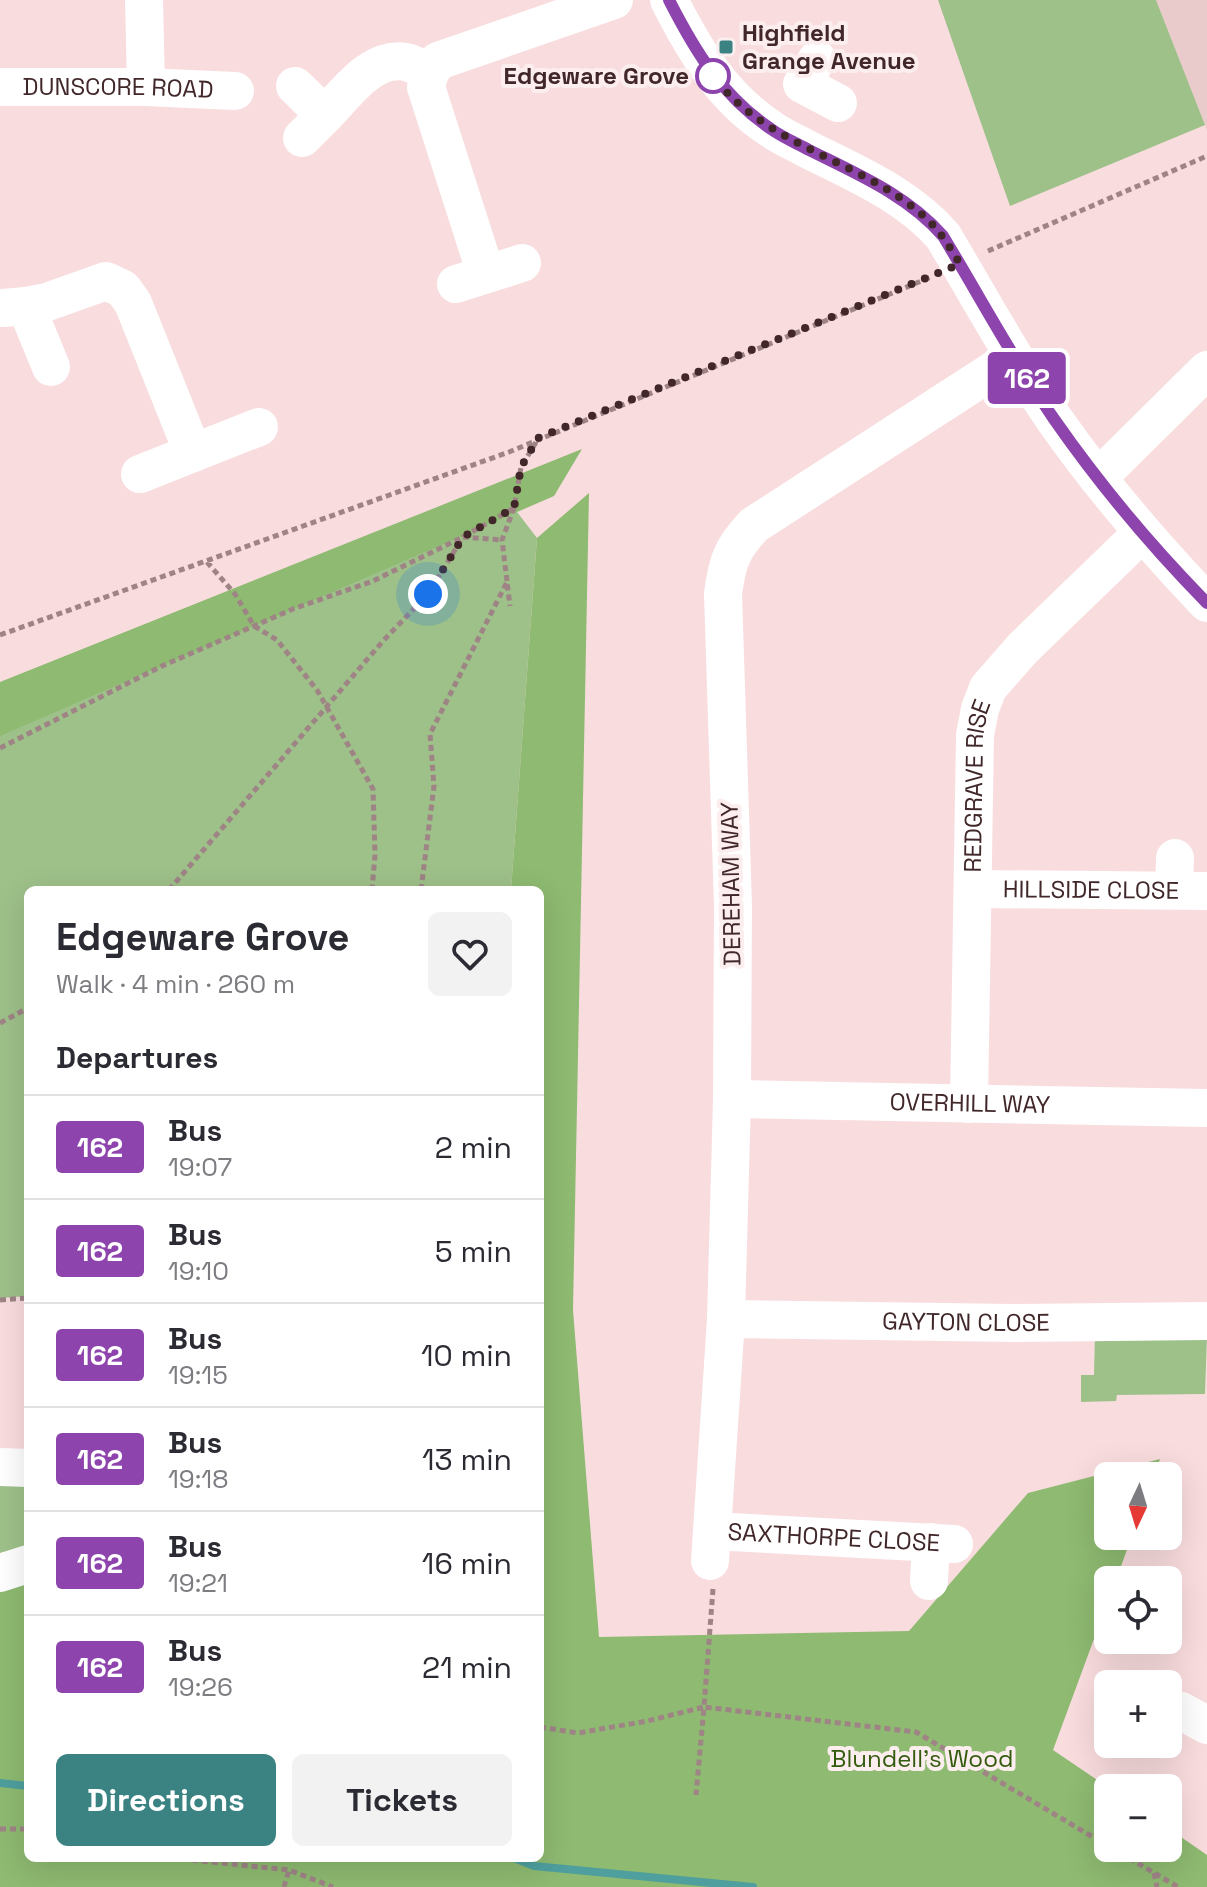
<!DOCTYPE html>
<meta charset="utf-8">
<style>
body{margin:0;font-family:"Space Grotesk",sans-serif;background:#f2f2f3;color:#2b2b33;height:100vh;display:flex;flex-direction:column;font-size:30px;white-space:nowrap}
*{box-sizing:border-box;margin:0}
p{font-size:26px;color:#7c7c81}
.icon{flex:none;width:44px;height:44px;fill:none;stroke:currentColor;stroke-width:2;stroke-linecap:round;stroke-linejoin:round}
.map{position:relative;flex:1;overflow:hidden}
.panel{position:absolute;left:24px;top:886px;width:520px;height:976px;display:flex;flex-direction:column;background:#fff;border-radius:12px;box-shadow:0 8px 32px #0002}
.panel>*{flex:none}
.badge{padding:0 16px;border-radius:6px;font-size:28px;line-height:52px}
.needle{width:52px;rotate:184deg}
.buttons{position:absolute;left:1094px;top:1462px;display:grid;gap:16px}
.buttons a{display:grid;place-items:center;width:88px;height:88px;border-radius:12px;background:#fff;box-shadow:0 8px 32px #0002;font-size:40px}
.you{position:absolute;width:40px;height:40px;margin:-20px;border:6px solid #fff;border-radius:50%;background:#1a73e8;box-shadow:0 0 0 12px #1a73e833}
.map>.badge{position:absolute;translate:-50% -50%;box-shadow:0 0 0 4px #fff}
h2{padding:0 32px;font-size:30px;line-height:72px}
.round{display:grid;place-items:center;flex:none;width:84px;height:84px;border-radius:12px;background:#f2f2f3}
.headline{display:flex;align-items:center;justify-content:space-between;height:136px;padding:0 32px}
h1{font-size:38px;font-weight:700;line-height:60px}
.cta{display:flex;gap:16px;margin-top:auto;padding:16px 32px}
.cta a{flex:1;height:92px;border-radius:12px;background:#3a8382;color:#fff;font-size:32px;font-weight:700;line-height:92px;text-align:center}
.cta a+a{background:#f2f2f3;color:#2b2b33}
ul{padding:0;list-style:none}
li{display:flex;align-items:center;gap:24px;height:104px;padding:0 32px;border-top:2px solid #e1e1e2}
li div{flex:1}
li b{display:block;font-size:30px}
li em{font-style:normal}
li .badge{min-width:88px;font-weight:700;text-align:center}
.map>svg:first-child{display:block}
.built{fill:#eacbcc}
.green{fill:#9ec089}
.forest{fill:#8eba71}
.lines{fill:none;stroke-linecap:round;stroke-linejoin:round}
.stream{stroke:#4e9f9e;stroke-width:8}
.path{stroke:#9f8486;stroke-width:5;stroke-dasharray:6 4;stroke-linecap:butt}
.minor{stroke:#fff;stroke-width:38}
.line-casing{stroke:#fff;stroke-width:18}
.line{stroke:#8e44ad;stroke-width:12}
.walk{stroke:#412729;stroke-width:8;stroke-dasharray:0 14.4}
.poi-dot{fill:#3a8382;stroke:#fcedee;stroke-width:3}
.stop-dot{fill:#fff;stroke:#8e44ad;stroke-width:4}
.labels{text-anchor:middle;stroke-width:8;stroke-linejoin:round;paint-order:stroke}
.poi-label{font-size:24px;font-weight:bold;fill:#412729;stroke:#fcedee;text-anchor:start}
.stop-label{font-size:24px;font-weight:bold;fill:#412729;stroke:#fcedee;text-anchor:end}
.street-label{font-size:24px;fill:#412729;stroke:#fcedee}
.park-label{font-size:24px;fill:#335b0e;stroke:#fcedee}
</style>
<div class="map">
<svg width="1207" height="1887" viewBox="0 0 1207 1887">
<rect width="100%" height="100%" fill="#f9dcde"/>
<!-- built -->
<path class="built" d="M1156 0H1207V130L1205 125Z"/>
<!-- green -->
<path class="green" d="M938 0H1156L1205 125 1010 206Z
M514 508 537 538 511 890H28V1296L0 1298V735Z
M1095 1334 1207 1335 1205 1394 1117 1395 1116 1401 1081 1402V1375H1094Z
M28 1465V1570L0 1579V1468Z"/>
<!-- forest -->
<path class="forest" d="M582 449 554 496 0 736V682Z
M589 493 573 1310 599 1637 909 1631 1028 1493 1160 1459 1154 1476H1108V1536H1132L1116 1580H1108V1601L1053 1750 1109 1788 1108 1848H1168V1828L1207 1855V1887H0V1576L28 1567V1858H540V890H511L537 538Z"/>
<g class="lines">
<!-- stream -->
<path class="stream" d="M0 1783 28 1786
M514 1858 534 1866 753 1887"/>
<!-- path -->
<path class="path" d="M988 251 1207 156
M207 562 235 594 254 626 277 640 317 690 373 789 375 855 372 890
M507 581 502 540 514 508 521 467 538 439
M0 635 509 452 931 277
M0 748 162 666 293 609 373 581 463 537 514 508
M169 890 383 641 428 594 463 537 502 540
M421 890 434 786 430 734 507 582 510 606
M0 1023 28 1008
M0 1300 28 1298
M713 1589 704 1707 916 1732 1108 1846
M540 1727 578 1733 647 1721 704 1707 696 1795
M0 1829H28
M1112 1848 1178 1887
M172 1858 289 1870 333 1887
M1154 1873 1157 1887
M284 1887 289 1870"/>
<!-- minor -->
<g class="minor">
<path d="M144 0 146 87"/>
<path d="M669 0C695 51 722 97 771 129 782 137 797 143 809 150 857 174 907 195 943 236 980 298 1014 361 1054 419 1100 485 1152 545 1207 603"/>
<path d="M817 59 802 84 838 103"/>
<path d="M430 72 426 87 486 274"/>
<path d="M295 86 325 115C346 94 372 55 406 62 414 64 422 69 430 72L438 61 614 0"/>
<path id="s1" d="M0 87H146L235 91"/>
<path d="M302 138 325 115"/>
<path d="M456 284 522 263"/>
<path d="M26 306 47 302 106 281 123 289 133 303 193 453"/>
<path d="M3 308 26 306 51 367"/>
<path d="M140 474 259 427"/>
<path d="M1098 478 1207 370"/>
<path id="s2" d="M973 889 1207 891"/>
<path d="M1174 890 1175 858"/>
<path id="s3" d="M732 1099 1207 1108"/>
<path id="s4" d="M969 1104 975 735 980 709 988 688 1023 648 1142 533"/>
<path id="s5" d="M726 1319 1015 1323 1207 1321"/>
<path d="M0 1467 28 1468"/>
<path id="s6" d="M712 1531 954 1544"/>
<path d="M710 1561 726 1319 732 1099 733 906 723 594C727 562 732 548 754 525L1014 357"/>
<path d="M0 1573 28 1564"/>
<path d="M929 1581 931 1542"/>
<path d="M1181 1711 1207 1725"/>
</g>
</g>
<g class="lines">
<defs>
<path id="line" d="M669 0C695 51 722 96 771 129 782 137 796 143 809 150 857 174 907 195 943 236 980 297 1014 361 1054 419 1100 485 1151 546 1207 603"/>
</defs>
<!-- line casing -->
<use href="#line" class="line-casing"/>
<!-- line -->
<use href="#line" class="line"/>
<!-- walk -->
<path class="walk" d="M428 594 463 537 514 508 521 467 538 438 960 264C950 248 941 232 927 219 863 160 767 148 713 76"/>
</g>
<!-- markers -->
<rect class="poi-dot" x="718" y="39" width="16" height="16" rx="4"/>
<circle class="stop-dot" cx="713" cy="76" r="16"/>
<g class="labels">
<!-- poi labels -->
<g class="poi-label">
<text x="742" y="41">Highfield<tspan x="742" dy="28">Grange Avenue</tspan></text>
</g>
<!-- stop labels -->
<g class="stop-label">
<text x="689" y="84">Edgeware Grove</text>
</g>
<!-- street labels -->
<g class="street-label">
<text dy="8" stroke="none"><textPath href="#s1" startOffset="118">DUNSCORE ROAD</textPath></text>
<text dy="8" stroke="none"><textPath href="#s4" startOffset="318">REDGRAVE RISE</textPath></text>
<text transform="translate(731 884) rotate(-91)" y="8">DEREHAM WAY</text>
<text dy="8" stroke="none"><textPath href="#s2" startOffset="118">HILLSIDE CLOSE</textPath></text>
<text dy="8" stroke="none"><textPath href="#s3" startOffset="238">OVERHILL WAY</textPath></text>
<text dy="8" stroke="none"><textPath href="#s5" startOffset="240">GAYTON CLOSE</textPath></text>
<text dy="8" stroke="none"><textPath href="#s6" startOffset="122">SAXTHORPE CLOSE</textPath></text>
</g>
<!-- park labels -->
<g class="park-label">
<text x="922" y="1767">Blundell's Wood</text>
</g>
</g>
</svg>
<div class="buttons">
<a><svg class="needle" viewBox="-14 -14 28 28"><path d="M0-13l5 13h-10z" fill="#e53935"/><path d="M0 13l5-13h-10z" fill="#7c7c81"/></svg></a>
<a><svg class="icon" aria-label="locate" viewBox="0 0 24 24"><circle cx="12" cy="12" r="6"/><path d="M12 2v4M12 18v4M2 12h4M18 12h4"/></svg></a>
<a>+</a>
<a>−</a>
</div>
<div class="you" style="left:428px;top:594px"></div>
<b class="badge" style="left:1027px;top:378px;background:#8e44ad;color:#fff">162</b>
<section class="panel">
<div class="headline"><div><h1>Edgeware Grove</h1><p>Walk · 4 min · 260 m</p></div><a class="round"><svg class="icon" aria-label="heart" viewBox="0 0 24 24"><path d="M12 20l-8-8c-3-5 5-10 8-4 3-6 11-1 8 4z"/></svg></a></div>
<h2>Departures</h2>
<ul>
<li><span class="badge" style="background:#8e44ad;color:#fff">162</span><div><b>Bus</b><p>19:07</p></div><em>2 min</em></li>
<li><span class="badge" style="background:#8e44ad;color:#fff">162</span><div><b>Bus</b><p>19:10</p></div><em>5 min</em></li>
<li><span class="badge" style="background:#8e44ad;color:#fff">162</span><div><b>Bus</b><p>19:15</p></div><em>10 min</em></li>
<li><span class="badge" style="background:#8e44ad;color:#fff">162</span><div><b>Bus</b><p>19:18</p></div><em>13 min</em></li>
<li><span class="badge" style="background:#8e44ad;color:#fff">162</span><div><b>Bus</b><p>19:21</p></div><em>16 min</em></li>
<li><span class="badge" style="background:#8e44ad;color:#fff">162</span><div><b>Bus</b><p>19:26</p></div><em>21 min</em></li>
</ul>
<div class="cta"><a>Directions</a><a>Tickets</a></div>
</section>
</div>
